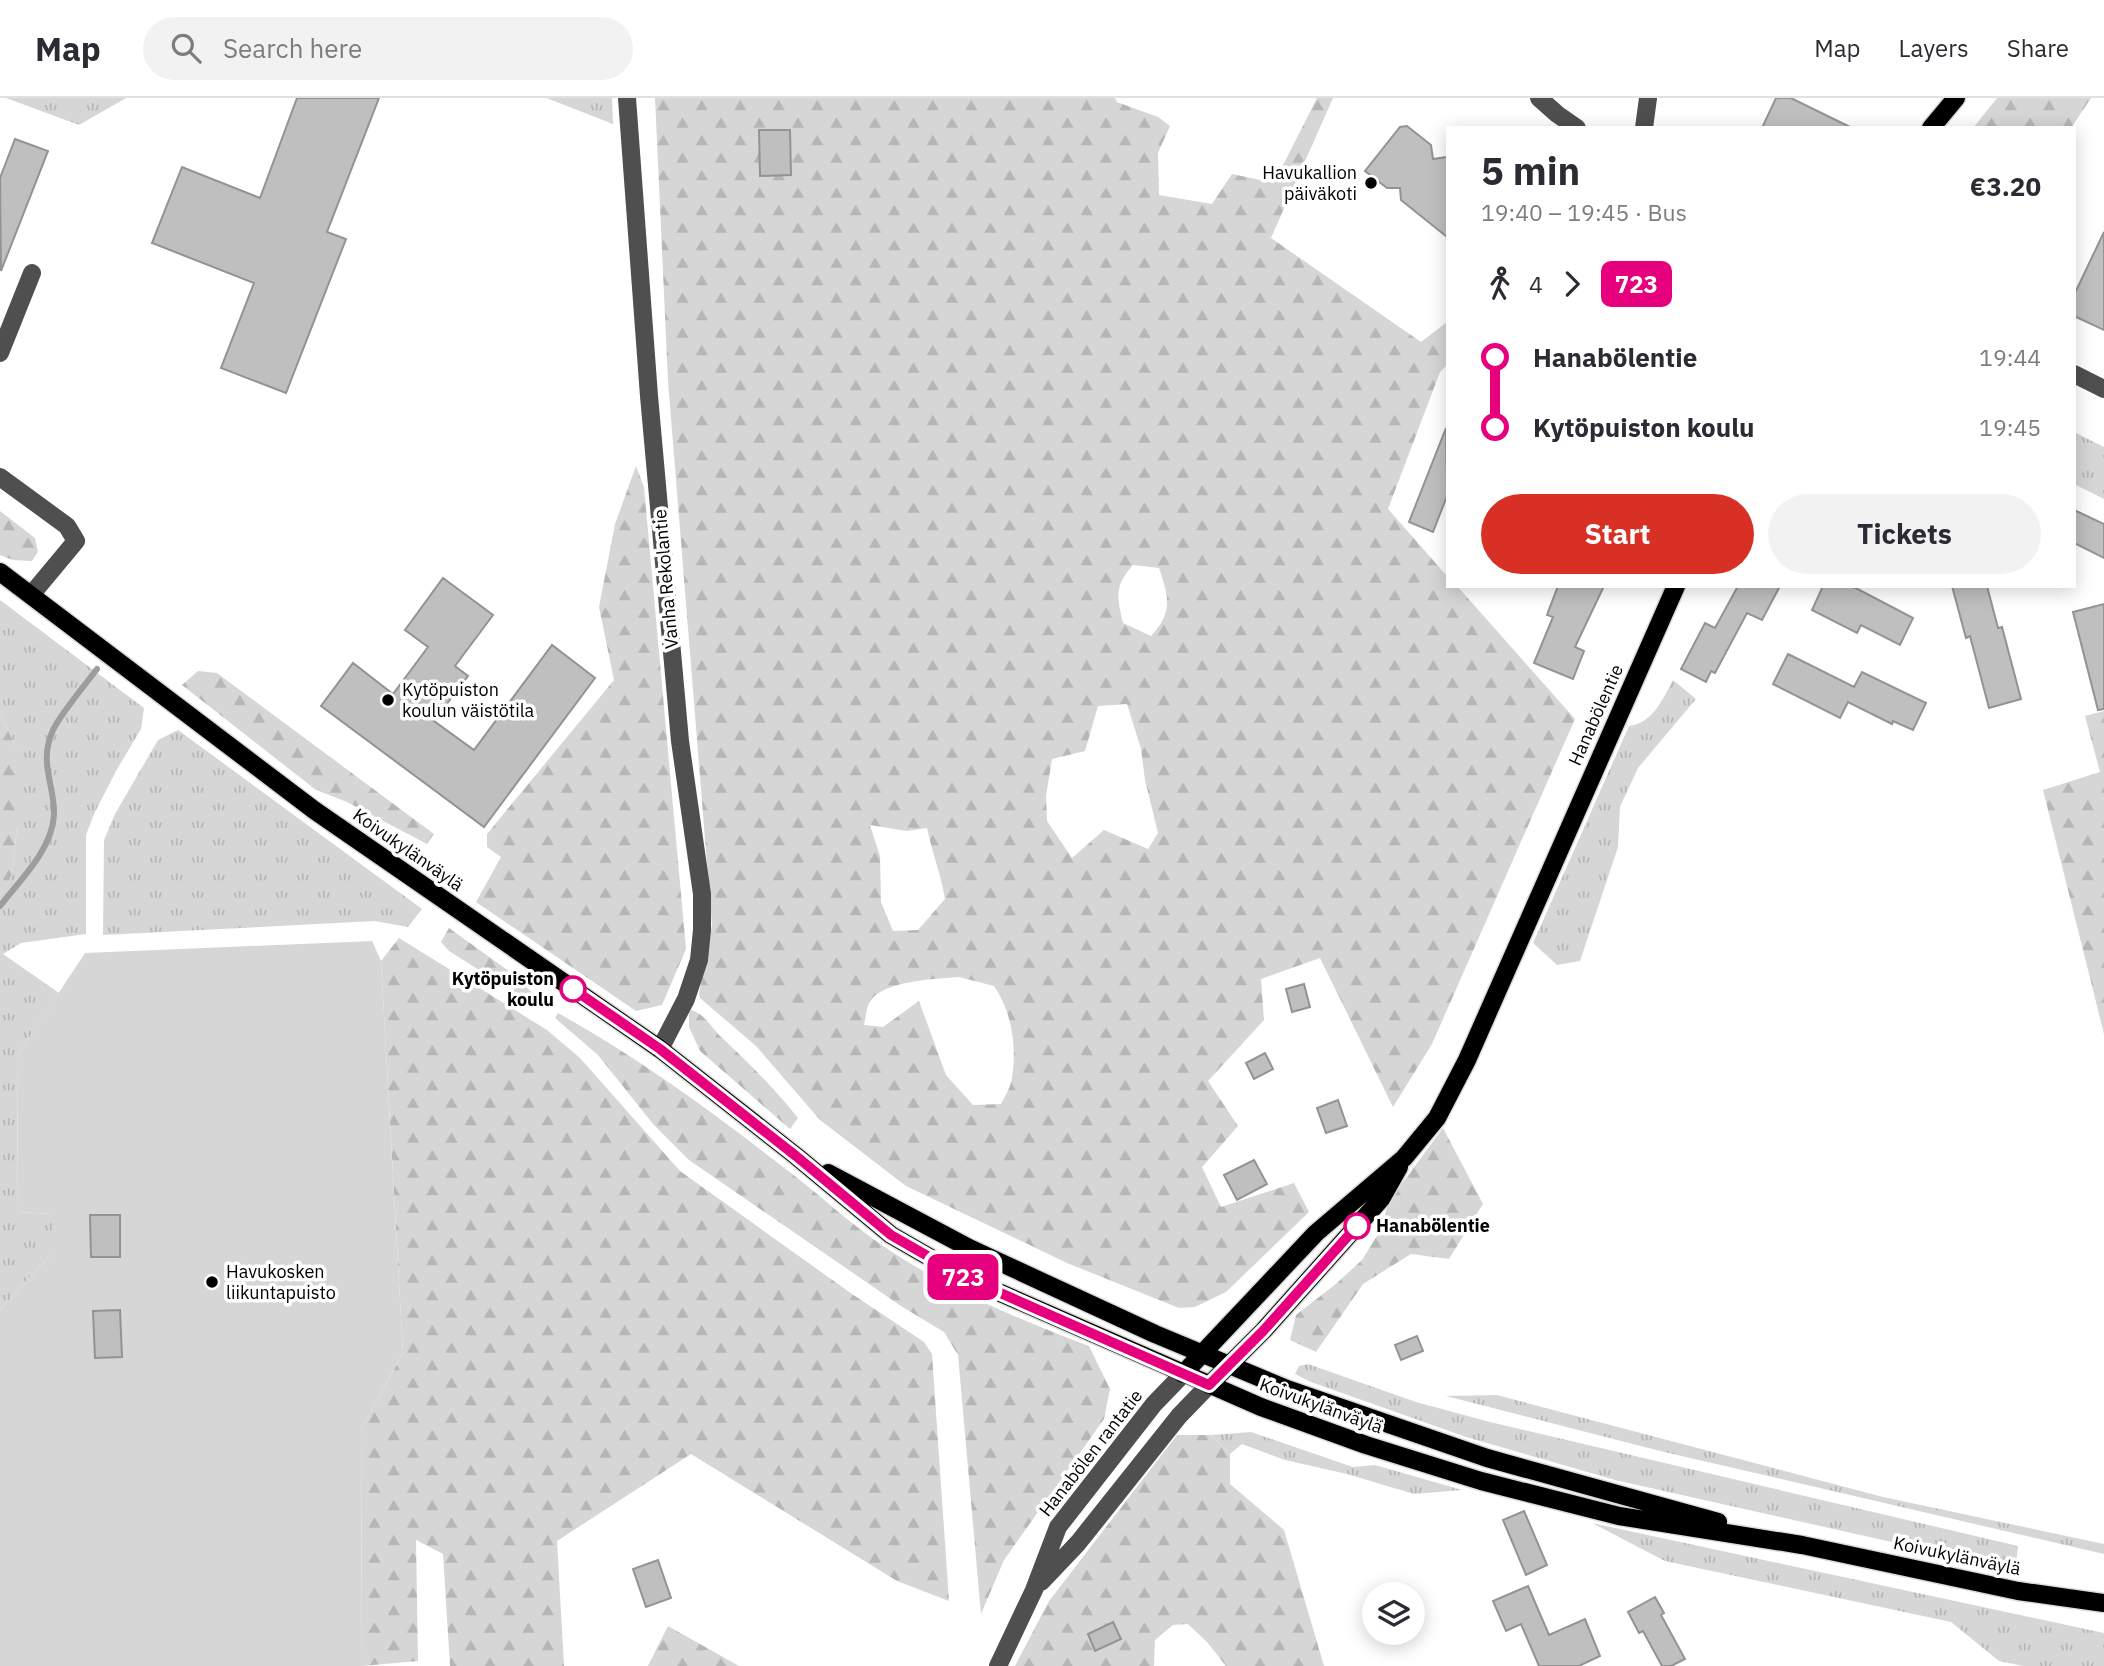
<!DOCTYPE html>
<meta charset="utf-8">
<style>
body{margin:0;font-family:"IBM Plex Sans",sans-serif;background:#f2f2f3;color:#2b2b33;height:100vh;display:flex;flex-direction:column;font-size:26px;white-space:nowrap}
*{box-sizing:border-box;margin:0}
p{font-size:23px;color:#7c7c81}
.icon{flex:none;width:38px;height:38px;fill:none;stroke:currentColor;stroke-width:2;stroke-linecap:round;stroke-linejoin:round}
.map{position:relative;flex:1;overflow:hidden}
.sheet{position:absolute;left:1446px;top:28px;width:630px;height:462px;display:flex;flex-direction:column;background:#fff;border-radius:0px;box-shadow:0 4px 18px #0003}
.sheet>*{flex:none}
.badge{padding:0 14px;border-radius:10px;font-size:24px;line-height:46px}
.controls{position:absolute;left:1362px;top:1484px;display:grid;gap:14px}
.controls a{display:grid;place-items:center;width:63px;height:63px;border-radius:50%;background:#fff;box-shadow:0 4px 18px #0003;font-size:35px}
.map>.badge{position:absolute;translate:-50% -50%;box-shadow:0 0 0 4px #fff}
.legs{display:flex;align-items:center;gap:10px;height:77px;padding:0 35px;font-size:23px}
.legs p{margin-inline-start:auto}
.overview{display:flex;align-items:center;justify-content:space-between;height:119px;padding:0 35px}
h1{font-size:38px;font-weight:700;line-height:52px}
.cta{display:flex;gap:14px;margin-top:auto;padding:14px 35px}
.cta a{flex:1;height:80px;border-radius:42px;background:#d93025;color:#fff;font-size:28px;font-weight:700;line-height:80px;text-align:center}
.cta a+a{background:#f2f2f3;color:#2b2b33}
ul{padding:0 35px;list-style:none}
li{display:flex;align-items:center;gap:24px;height:70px;font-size:26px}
li i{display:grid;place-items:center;width:10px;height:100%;margin:0 9px;background:currentColor}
li i::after{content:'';width:18px;height:18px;margin:-9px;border:5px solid;border-radius:50%;background:#fff}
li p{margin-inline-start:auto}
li:first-child i{background:linear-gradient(#0000 50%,currentColor 0)}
li:last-child i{background:linear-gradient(currentColor 50%,#0000 0)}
header{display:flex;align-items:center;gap:42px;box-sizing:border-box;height:98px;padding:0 35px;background:#fff;border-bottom:2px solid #e1e1e2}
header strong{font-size:33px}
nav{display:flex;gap:38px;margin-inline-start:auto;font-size:24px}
.search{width:490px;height:63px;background:#f2f2f3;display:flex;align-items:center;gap:18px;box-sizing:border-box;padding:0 24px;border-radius:38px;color:#7c7c81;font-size:26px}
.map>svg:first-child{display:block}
.grass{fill:url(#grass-tufts)}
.forest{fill:url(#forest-firs);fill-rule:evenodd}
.garden{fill:#d6d6d6}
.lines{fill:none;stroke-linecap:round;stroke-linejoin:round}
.stream{stroke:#9d9d9d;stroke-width:6}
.building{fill:#bfbfbf;stroke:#939393;stroke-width:2}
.major-casing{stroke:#dbdbdb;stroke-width:21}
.minor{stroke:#4f4f4f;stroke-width:18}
.major{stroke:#000;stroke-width:18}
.line-1-casing{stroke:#fff;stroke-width:16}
.line-1{stroke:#e6007e;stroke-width:10}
.poi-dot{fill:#000;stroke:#fff;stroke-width:2.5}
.stop-1-dot{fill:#fff;stroke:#e6007e;stroke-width:3.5}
.labels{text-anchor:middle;stroke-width:7;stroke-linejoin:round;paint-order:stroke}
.poi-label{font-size:18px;fill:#000;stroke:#fff;text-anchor:start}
.street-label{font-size:18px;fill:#000;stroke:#fff}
.stop-label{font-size:18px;font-weight:bold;fill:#000;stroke:#fff;text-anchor:end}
</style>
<header>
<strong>Map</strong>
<div class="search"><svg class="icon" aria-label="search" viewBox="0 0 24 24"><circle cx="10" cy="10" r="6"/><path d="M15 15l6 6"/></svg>Search here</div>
<nav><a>Map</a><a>Layers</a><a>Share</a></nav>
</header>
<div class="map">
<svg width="2104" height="1568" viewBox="0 0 2104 1568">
<defs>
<pattern id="grass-tufts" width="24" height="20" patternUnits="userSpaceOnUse" patternTransform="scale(1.75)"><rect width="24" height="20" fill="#d6d6d6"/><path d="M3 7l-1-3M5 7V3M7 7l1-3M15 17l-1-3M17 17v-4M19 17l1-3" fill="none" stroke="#b6b6b6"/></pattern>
<pattern id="forest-firs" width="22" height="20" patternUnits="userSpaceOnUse" patternTransform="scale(1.75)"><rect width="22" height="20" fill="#d6d6d6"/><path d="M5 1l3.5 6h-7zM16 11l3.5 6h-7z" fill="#b6b6b6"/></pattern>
</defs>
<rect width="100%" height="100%" fill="#fff"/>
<!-- grass -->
<path class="grass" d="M6 0H126L79 27Z
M547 0H612L613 26 549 1Z
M2074 334 2104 349V401L2074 386Z
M0 502 144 610 141 631 116 673 94 716 86 737V836L21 845 3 856 59 895 17 958 18 1114 52 1116V1155L0 1212V797L12 775 17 729V651L0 616Z
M1673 582 1696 601 1638 670 1620 709 1618 749 1580 863 1557 867 1533 845 1629 628C1653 625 1663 601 1673 582Z
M178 632 422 811 408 829 375 823 103 837 104 742 115 716 158 642Z
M1308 1266 1416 1304 1490 1324 2018 1448 2016 1465 1972 1462 1615 1382 1466 1339 1311 1284 1295 1276 1299 1268Z
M1497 1297 1883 1399 2104 1446V1456L1660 1353 1446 1298Z
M1251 1334 1353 1369 1375 1367 1462 1392 1414 1396 1347 1376 1285 1362 1242 1346 1230 1356 1211 1337Z
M1592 1425 2104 1535V1568H2023L1999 1563 1951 1524 1665 1463Z"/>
<!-- forest -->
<path class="forest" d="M655 0H1115L1117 4 1158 19 1170 28 1158 55 1159 97 1212 106 1232 76 1274 85 1317 0H1333L1271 140 1421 244 1447 224V267L1440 274 1388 411 1447 478V488H1457L1575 621 1432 946 1393 1009 1320 860 1261 881 1264 922 1208 983 1238 1028 1202 1069 1221 1109 1294 1085 1309 1114 1226 1194 1195 1209 1179 1210 1067 1165 906 1088 820 1022 756 948 700 900 699 895 712 827 668 283ZM1133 467 1159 470C1169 499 1173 514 1151 538L1123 525C1117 499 1114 488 1133 467ZM1127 606 1141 651 1145 682 1158 735 1148 751 1104 732 1072 760 1047 723 1046 698 1052 661 1085 653 1098 608ZM870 727 907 733 927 730C932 754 941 777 945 801L918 832 893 833 881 804 880 758ZM959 879 994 888C1012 914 1017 949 1012 980 1011 989 1005 998 1001 1006L973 1007 946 977 919 903 883 929 864 927C866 920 866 911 869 905 881 882 937 881 959 879Z
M1997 0H2091L2071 30H1973Z
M636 368 644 389 686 851 662 907 636 913 476 804 501 759 487 749V736L614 582 599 509 615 426Z
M0 413 35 440 38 454 32 463 13 462 0 457Z
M198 573 217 575 434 736 427 746 347 704 316 692 182 587Z
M2104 613V936L2043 692 2100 674 2085 618Z
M0 616 17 651V729L12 776 0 797Z
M449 830 506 871 544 905 538 909 449 853 441 844Z
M399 840 547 932 580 960 680 1073 852 1196 924 1244 932 1256 949 1503 897 1483 691 1356 557 1443 564 1568H450L443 1456 416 1442 418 1563 362 1568 361 1331 403 1255 381 863Z
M691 912C704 916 710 927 719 937 748 964 774 990 798 1020L790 1031 700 953 689 929V915Z
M558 915C639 960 714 1015 787 1072 819 1096 849 1125 883 1148 947 1191 1017 1221 1089 1248L1110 1291 1104 1321 1004 1462 981 1516 958 1257 944 1234 901 1208 689 1062 653 1026 598 957 555 920Z
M1443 1030 1483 1106 1449 1161 1411 1156 1363 1186 1316 1254 1290 1242 1296 1217 1337 1185 1362 1162 1380 1133 1389 1103Z
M1177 1337H1211L1230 1356V1386L1284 1432 1324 1568H1226L1207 1544 1188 1526 1173 1527 1155 1542 1154 1568H1015L1049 1503Z
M668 1528 739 1568H648Z"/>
<!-- garden -->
<path class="garden" d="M372 843 381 863 403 1255 361 1331 362 1568H0V1212L52 1155V1116L18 1114 17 958 85 855Z"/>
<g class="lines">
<!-- stream -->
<path class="stream" d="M0 808C20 782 52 752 54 717 55 687 38 665 53 632 61 615 85 587 97 571"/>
</g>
<!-- building -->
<path class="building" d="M297 0H379L327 134 346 141 286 295 221 270 254 185 152 145 182 69 260 100Z
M1776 0H1791L1852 30H1762Z
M1407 28 1431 47 1433 61 1447 59V139L1401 102 1400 90H1387L1365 73 1400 29Z
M759 32H790L791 77 760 78Z
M15 41 48 53 1 173 0 80Z
M2104 134V232L2074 218V197Z
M1446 330 1447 398 1433 434 1409 424Z
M2074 412 2104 426V460L2074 445Z
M443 480 493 517 455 568 468 578 434 623 474 652 552 547 595 580 484 729 321 608 353 565 393 596 428 549 405 532Z
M1558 488H1604L1575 549 1584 553 1573 581 1534 565 1553 519 1547 517Z
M1738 488H1780L1762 522 1747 515 1715 575 1711 573 1706 584 1681 571 1705 525 1715 530Z
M1823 488H1852L1913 520 1900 547 1861 527 1857 535 1812 512Z
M1952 488H1987L1998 530 2002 529 2021 601 1989 610 1970 538 1966 540Z
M2104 506V611L2098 612 2073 514Z
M1788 556 1854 589 1862 574 1926 605 1913 632 1893 623 1892 626 1848 604 1840 620 1773 586Z
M1304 886 1310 909 1292 914 1286 891Z
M1265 955 1273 971 1254 981 1246 965Z
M1338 1002 1347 1028 1326 1035 1317 1010Z
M1254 1062 1267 1086 1237 1102 1224 1077Z
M90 1117H120V1159H91Z
M120 1212 122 1259 95 1260 93 1213Z
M1417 1238 1423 1253 1401 1262 1395 1247Z
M1524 1413 1547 1467 1526 1477 1503 1422Z
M658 1462 671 1500 646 1509 633 1471Z
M1528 1488 1549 1537 1585 1521 1600 1558 1579 1568H1539L1521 1526 1506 1533 1493 1503Z
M1655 1499 1664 1515 1661 1517 1685 1561 1671 1568H1662L1643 1533 1639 1535 1628 1514Z
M1113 1524 1121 1541 1095 1553 1088 1536Z"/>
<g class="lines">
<defs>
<path id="major" d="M1931 30 1956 0
M0 474 314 712 660 951 796 1058 891 1137 964 1179 1261 1309 1366 1347 1481 1383 1619 1418 1802 1447 2018 1493 2104 1505
M828 1075 969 1150 1155 1236 1287 1291 1487 1360 1718 1424
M1183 1276 1316 1135 1404 1060 1437 1020 1467 962 1676 488
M1209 1287 1264 1232 1381 1101 1399 1069"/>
</defs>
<!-- major casing -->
<use href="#major" class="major-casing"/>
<!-- minor -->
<path class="minor" d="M627 0 649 298 680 643 702 796V832L699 862 686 901 660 951
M1539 0 1557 16 1577 30
M1644 30 1648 0
M0 255 32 175
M2074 276 2104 291
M0 379 67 428 76 443 31 497
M1041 1484 1078 1445 1179 1318 1209 1287
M998 1568 1034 1492 1058 1429 1154 1306 1183 1276"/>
<!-- major -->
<use href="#major" class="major"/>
</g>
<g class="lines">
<defs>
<path id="line-1" d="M573 891 660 951 796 1058 891 1137 964 1179 1209 1287 1264 1232 1357 1128"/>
</defs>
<!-- line-1 casing -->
<use href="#line-1" class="line-1-casing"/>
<!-- line-1 -->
<use href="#line-1" class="line-1"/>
</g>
<!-- markers -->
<g class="poi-dot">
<circle cx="1371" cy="85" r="7"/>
<circle cx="388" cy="602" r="7"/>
<circle cx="212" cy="1184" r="7"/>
</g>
<g class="stop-1-dot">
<circle cx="573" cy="891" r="12"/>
<circle cx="1357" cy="1128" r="12"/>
</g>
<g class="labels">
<!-- poi labels -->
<g class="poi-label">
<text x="1357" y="81" text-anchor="end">Havukallion<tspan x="1357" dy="21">päiväkoti</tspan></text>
<text x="402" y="598">Kytöpuiston<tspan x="402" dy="21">koulun väistötila</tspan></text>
<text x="226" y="1180">Havukosken<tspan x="226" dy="21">liikuntapuisto</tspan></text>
</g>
<!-- street labels -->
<g class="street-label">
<text transform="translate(666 481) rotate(-95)" y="6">Vanha Rekolantie</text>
<text transform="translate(1596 617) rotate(-66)" y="6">Hanabölentie</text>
<text transform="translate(408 752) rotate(35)" y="6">Koivukylänväylä</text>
<text transform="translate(1321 1308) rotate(20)" y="6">Koivukylänväylä</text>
<text transform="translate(1091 1355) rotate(-52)" y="6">Hanabölen rantatie</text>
<text transform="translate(1957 1458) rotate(12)" y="6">Koivukylänväylä</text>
</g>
<!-- stop labels -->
<g class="stop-label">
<text x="554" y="887">Kytöpuiston<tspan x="554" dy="21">koulu</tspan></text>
<text x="1376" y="1134" text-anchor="start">Hanabölentie</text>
</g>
</g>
</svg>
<div class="controls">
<a><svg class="icon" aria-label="layers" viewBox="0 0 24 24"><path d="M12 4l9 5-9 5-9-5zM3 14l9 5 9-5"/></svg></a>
</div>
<b class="badge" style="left:963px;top:1179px;background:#e6007e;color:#fff">723</b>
<section class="sheet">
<div class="overview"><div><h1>5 min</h1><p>19:40 – 19:45 · Bus</p></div><b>€3.20</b></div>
<div class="legs"><svg class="icon" aria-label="walk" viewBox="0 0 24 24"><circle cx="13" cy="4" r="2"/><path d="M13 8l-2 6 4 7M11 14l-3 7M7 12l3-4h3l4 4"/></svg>4<svg class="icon" aria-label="forward" viewBox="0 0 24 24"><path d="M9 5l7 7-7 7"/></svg><b class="badge" style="background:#e6007e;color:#fff">723</b></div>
<ul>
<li><i style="color:#e6007e"></i><b>Hanabölentie</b><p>19:44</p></li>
<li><i style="color:#e6007e"></i><b>Kytöpuiston koulu</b><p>19:45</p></li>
</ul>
<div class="cta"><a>Start</a><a>Tickets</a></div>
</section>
</div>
